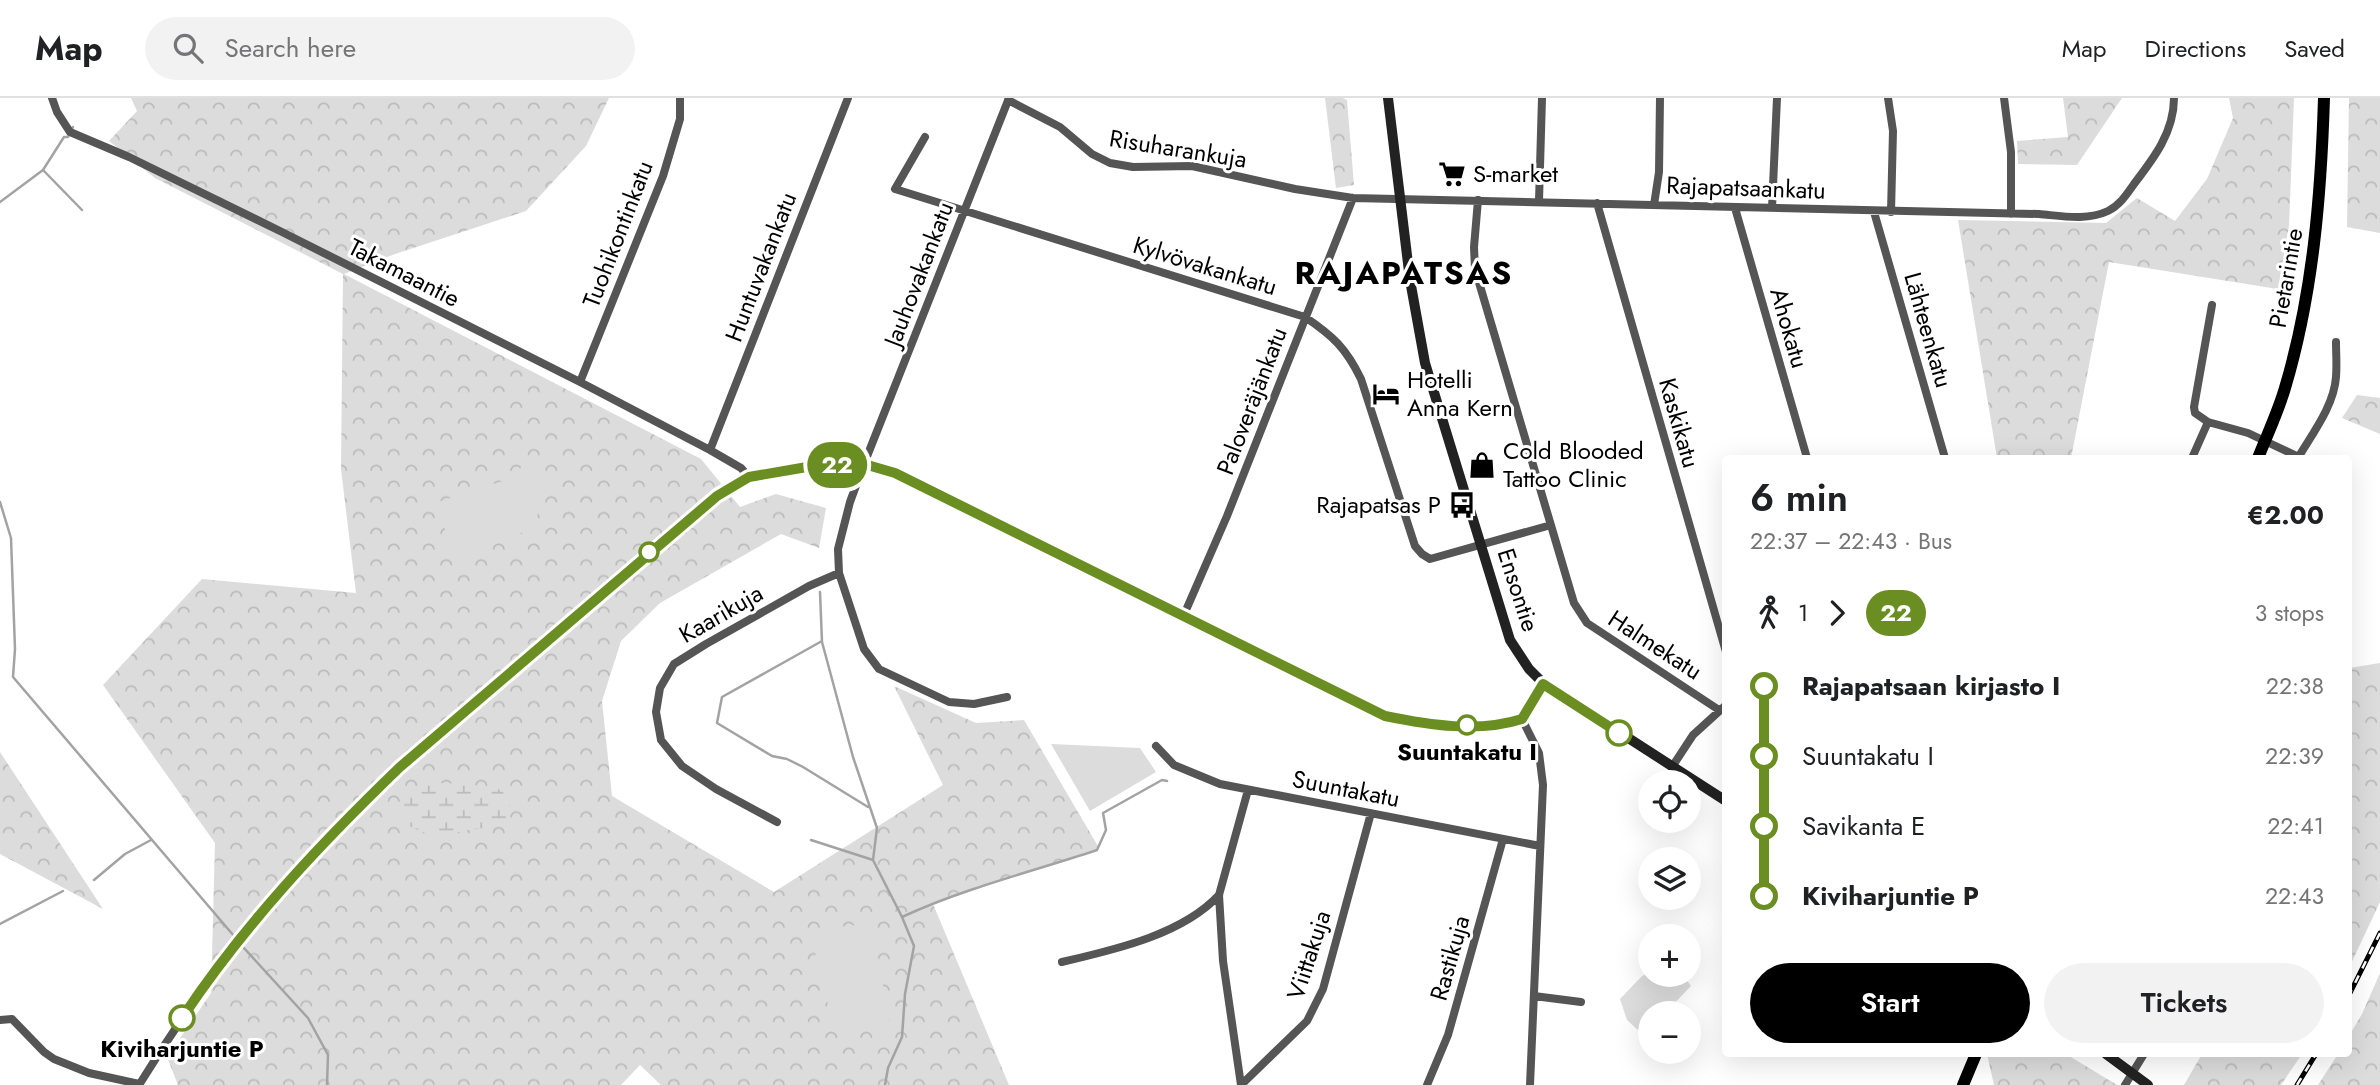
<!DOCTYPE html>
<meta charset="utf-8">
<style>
body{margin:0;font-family:Jost,sans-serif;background:#f2f2f2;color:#202124;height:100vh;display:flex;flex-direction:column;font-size:26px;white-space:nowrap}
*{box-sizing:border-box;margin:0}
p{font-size:23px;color:#757577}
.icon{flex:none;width:38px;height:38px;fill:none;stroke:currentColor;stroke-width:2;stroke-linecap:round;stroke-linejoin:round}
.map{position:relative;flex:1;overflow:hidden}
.details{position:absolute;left:1722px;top:357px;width:630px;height:602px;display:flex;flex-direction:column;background:#fff;border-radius:7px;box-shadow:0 7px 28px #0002}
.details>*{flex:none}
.badge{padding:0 14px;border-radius:23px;font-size:24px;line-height:46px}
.tools{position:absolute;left:1638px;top:672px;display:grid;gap:14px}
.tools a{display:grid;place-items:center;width:63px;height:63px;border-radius:50%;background:#fff;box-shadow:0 7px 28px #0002;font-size:35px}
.map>.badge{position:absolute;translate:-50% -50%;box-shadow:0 0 0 4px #fff}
.legs{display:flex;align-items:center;gap:10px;height:77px;padding:0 28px;font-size:23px}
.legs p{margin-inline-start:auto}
.overview{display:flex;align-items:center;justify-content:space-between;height:119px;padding:0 28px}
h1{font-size:38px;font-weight:600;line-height:52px}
.primary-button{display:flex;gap:14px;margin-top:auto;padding:14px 28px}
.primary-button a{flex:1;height:80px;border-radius:42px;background:#000;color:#fff;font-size:28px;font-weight:600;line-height:80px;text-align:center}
.primary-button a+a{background:#f2f2f2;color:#202124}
ul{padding:0 28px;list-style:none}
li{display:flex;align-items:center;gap:24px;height:70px;font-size:26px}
li i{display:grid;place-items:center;width:10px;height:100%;margin:0 9px;background:currentColor}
li i::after{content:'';width:18px;height:18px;margin:-9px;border:5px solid;border-radius:50%;background:#fff}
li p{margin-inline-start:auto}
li:first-child i{background:linear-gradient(#0000 50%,currentColor 0)}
li:last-child i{background:linear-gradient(currentColor 50%,#0000 0)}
header{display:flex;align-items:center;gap:42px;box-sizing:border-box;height:98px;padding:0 35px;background:#fff;border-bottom:2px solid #e0e0e0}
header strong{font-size:33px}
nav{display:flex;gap:38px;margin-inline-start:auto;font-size:24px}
.search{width:490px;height:63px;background:#f2f2f2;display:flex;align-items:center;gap:18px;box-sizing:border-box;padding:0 24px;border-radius:38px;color:#757577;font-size:26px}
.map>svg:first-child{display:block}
.forest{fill:url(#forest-crowns)}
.wetland{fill:url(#wetland-marsh)}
.pitch{fill:#dcdcdc}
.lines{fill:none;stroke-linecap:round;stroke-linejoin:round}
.stream{stroke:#a3a3a3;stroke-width:2.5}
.street{stroke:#555;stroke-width:8}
.secondary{stroke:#222;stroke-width:10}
.primary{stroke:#000;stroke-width:12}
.rail-casing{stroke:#000;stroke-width:5}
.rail{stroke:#fff;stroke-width:2.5;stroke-dasharray:8;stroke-linecap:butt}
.line-1-casing{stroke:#fff;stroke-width:16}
.line-1{stroke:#6b8e23;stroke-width:10}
.stop-1-dot{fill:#fff;stroke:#6b8e23;stroke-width:3.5}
.labels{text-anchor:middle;stroke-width:6;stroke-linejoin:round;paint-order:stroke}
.street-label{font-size:24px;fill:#000;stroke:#fff}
.poi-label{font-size:24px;fill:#000;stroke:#fff;text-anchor:start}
.stop-label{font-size:24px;font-weight:bold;fill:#000;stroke:#fff}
.district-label{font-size:32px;font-weight:bold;letter-spacing:2px;fill:#000;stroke:#fff}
</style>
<header>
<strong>Map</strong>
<div class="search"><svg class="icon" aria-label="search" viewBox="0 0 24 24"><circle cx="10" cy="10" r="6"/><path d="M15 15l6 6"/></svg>Search here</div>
<nav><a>Map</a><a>Directions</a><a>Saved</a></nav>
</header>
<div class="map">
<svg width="2380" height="987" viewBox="0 0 2380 987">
<defs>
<pattern id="forest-crowns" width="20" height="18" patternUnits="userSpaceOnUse" patternTransform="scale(1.75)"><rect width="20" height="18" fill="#dcdcdc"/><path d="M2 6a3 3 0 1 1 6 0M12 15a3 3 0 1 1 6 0" fill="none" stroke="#bbb"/></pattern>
<pattern id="wetland-marsh" width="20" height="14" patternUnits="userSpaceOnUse" patternTransform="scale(1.75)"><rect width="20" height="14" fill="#dcdcdc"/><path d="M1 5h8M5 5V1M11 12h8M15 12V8" fill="none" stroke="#bbb"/></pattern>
</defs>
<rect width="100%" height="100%" fill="#fff"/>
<!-- forest -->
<path class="forest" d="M131 0H609L586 48 526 113 395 156 344 176 701 361 740 409 776 396 826 410 819 450 781 436 660 505 621 543 602 603 612 698 774 794 943 687 894 588 976 625 1024 622 1099 750 933 806 1009 987H661L640 967 621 987H178L167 959 211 895 215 745 103 587 202 481 356 495 341 371 343 176 155 80 109 43 137 13Z
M1325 0H1343L1347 2 1354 87 1336 90Z
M2063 0H2122L2077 67 2018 66 2017 43 2068 39Z
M2229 0H2294L2289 128 2278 191 2109 164 2071 360H1997L1958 122 2106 125 2137 100 2175 123 2207 81 2233 20Z
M2349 0H2380V135L2347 129Z
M2357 297 2380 300V336L2342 320Z
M2380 565V804L2349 870V570Z
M0 654 103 811 0 756Z
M2380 875V987H2318L2338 956H2348L2349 938 2362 916Z
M1987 956H2066L2117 987H1994Z
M2202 956H2302L2281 987H2184Z"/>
<!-- wetland -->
<path class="wetland" d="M442 685 469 686 502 692 512 712C497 733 490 728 468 732 443 737 432 740 407 727L401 705 420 687Z"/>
<!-- pitch -->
<path class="pitch" d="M523 366 545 380 535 429 482 451 460 456 450 450 438 404 515 379Z
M1051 646 1140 650 1156 674 1090 713Z
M872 826 890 925 844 936 833 934 829 911 811 837 845 828Z
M1650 873V877H1683L1691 888 1665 915H1650V928L1642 936 1627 922 1620 901 1641 879Z"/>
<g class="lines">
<!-- stream -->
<path class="stream" d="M43 72 82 112
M0 104 43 72 64 39H68L73 29
M0 404 11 440 15 551 13 579 234 838
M820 494 822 544 853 659 877 730 873 762 902 819 914 848 905 896 902 939 888 970 885 987
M822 543 722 599 717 625 772 658 787 661 803 669 868 709
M811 742 873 762
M94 782 125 756 151 742
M902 819C965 790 1031 774 1097 752L1106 732 1103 715 1162 682 1167 683
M0 826 63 793
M243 849 308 920 328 957 327 987"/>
<!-- street -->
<path class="street" d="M52 0 57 14 70 34 129 59 282 134 580 284 710 352 741 370 749 379 717 398 679 429C545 543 403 653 286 786 231 848 183 916 139 987
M1888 0 1893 33 1891 114
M2004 0 2011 54V116
M1008 2 1060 29 1092 56 1110 65 1133 69 1192 68 1295 91 1353 100 2039 116C2062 118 2087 123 2108 113 2120 107 2127 96 2134 86 2154 60 2174 34 2174 0
M925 39 895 91 1305 219C1333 238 1346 250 1361 281L1415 448 1422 456 1430 461 1551 427
M1478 102 1474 149 1475 171 1574 505 1587 525 1719 612
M1539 103 1542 0
M1597 105 1726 554
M1654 107 1659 74 1660 0
M1735 110 1807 360
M1772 110 1777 0
M1874 114 1945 360
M580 284 663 78 680 21V0
M2208 324 2248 335 2299 359
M710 352 848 0
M2192 360 2208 324 2195 315 2194 309 2212 207
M2298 360C2312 336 2334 308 2336 279 2337 267 2336 256 2336 244
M1183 519 1227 418 1353 100
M1007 599 974 606 949 604 879 571 864 551 839 475 838 451 850 404 864 366 1009 0
M1522 621 1539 655 1543 687 1530 987
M1156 648 1174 667 1220 686 1540 748
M1672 669 1693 637 1726 607
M777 724 716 691 682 668 661 642 656 614 660 590 674 566 706 546 809 488 839 475
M1062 864C1113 852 1182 837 1219 797
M1534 898 1581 904
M0 922 12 921 44 954 54 961 89 975 139 986
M1241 987 1307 923 1323 891 1371 715
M1241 987 1223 863 1219 797 1248 692
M1427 987 1448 937 1503 741
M2125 987 2144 956"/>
<!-- secondary -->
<path class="secondary" d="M1388 0 1410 182 1425 265 1510 542 1529 571 1543 585 1726 703
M749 379 807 369 864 366 895 375 1385 618C1429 627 1478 635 1522 621L1543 585
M2106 956 2148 987"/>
<!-- primary -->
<path class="primary" d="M2258 360C2267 337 2278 314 2285 290 2313 196 2321 98 2324 0
M1963 987 1976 956"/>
<defs>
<path id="rail" d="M2348 899 2380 835
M2297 987 2316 956"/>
</defs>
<!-- rail casing -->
<use href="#rail" class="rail-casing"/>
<!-- rail -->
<use href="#rail" class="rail"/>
</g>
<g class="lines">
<defs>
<path id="line-1" d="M182 920C244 827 320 746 400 669L717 398 749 379 807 369 864 366 895 375 1385 618C1429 627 1478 635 1522 621L1543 586 1619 635"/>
</defs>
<!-- line-1 casing -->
<use href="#line-1" class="line-1-casing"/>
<!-- line-1 -->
<use href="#line-1" class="line-1"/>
</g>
<!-- icons -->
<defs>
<symbol id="supermarket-bare" viewBox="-9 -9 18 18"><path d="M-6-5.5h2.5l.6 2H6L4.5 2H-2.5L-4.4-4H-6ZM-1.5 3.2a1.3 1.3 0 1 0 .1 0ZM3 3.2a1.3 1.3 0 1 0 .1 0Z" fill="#000" stroke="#fff" stroke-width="2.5" paint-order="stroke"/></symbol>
<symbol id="hotel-bare" viewBox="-9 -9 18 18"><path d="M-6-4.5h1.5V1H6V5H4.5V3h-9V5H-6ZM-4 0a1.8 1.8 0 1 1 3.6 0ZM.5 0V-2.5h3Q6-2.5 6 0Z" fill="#000" stroke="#fff" stroke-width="2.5" paint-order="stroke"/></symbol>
<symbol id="shop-bare" viewBox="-9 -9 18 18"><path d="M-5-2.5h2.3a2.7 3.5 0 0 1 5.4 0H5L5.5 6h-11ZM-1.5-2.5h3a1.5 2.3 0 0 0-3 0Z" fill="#000" stroke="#fff" stroke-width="2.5" paint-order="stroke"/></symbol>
<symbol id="bus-bare" viewBox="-9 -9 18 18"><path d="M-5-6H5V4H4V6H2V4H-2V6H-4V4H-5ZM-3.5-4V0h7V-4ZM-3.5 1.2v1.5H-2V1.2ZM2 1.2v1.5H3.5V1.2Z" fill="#000" stroke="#fff" stroke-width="2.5" paint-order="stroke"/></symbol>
</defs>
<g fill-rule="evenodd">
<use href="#supermarket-bare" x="1433" y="57" width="38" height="38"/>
<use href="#hotel-bare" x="1367" y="277" width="38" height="38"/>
<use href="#shop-bare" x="1463" y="348" width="38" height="38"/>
<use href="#bus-bare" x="1443" y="388" width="38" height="38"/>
</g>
<!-- markers -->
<g class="stop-1-dot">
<circle cx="649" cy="454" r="9"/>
<circle cx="1467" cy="627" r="9"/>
<circle cx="1619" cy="635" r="12"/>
<circle cx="182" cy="920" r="12"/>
</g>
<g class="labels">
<!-- street labels -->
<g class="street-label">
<text transform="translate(1178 51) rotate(9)" y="8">Risuharankuja</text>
<text transform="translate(1746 90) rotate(2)" y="8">Rajapatsaankatu</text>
<text transform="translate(618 136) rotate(-69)" y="8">Tuohikontinkatu</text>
<text transform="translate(1205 168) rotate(17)" y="8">Kylvövakankatu</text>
<text transform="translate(761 169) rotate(-69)" y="8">Huntuvakankatu</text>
<text transform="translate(404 175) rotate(27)" y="8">Takamaantie</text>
<text transform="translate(919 176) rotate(-69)" y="8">Jauhovakankatu</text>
<text transform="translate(2286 180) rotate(-80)" y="8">Pietarintie</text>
<text transform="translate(1789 230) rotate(74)" y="8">Ahokatu</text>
<text transform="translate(1928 232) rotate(74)" y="8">Lähteenkatu</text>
<text transform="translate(1252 303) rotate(-69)" y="8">Paloveräjänkatu</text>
<text transform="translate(1679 325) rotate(74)" y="8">Kaskikatu</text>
<text transform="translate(1518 492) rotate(72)" y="8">Ensontie</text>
<text transform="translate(721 516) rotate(-30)" y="8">Kaarikuja</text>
<text transform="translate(1655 547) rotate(33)" y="8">Halmekatu</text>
<text transform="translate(1346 691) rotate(11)" y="8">Suuntakatu</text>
<text transform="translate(1309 857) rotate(-72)" y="8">Viittakuja</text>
<text transform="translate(1450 860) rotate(-74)" y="8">Rastikuja</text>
</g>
<!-- poi labels -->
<g class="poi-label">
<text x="1473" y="84">S-market</text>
<text x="1407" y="290">Hotelli<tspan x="1407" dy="28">Anna Kern</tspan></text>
<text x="1503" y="361">Cold Blooded<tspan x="1503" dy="28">Tattoo Clinic</tspan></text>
<text x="1441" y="415" text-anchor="end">Rajapatsas P</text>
</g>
<!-- stop labels -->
<g class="stop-label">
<text x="1467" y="662">Suuntakatu I</text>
<text x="182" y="959">Kiviharjuntie P</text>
</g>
<!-- district labels -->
<g class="district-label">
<text x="1404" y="186">RAJAPATSAS</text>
</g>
</g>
</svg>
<div class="tools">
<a><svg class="icon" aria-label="locate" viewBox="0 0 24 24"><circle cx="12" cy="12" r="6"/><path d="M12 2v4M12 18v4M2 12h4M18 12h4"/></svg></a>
<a><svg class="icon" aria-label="layers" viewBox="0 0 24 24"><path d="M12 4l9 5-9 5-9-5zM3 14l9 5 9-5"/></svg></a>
<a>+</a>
<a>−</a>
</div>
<b class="badge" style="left:837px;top:367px;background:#6b8e23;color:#fff">22</b>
<section class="details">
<div class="overview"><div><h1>6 min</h1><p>22:37 – 22:43 · Bus</p></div><b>€2.00</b></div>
<div class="legs"><svg class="icon" aria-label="walk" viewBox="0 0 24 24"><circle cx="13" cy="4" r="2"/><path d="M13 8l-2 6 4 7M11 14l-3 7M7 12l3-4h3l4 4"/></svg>1<svg class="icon" aria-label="forward" viewBox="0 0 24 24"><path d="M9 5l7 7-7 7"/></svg><b class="badge" style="background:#6b8e23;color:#fff">22</b><p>3 stops</p></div>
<ul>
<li><i style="color:#6b8e23"></i><b>Rajapatsaan kirjasto I</b><p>22:38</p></li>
<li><i style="color:#6b8e23"></i><span>Suuntakatu I</span><p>22:39</p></li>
<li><i style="color:#6b8e23"></i><span>Savikanta E</span><p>22:41</p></li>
<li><i style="color:#6b8e23"></i><b>Kiviharjuntie P</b><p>22:43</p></li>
</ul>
<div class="primary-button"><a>Start</a><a>Tickets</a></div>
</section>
</div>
